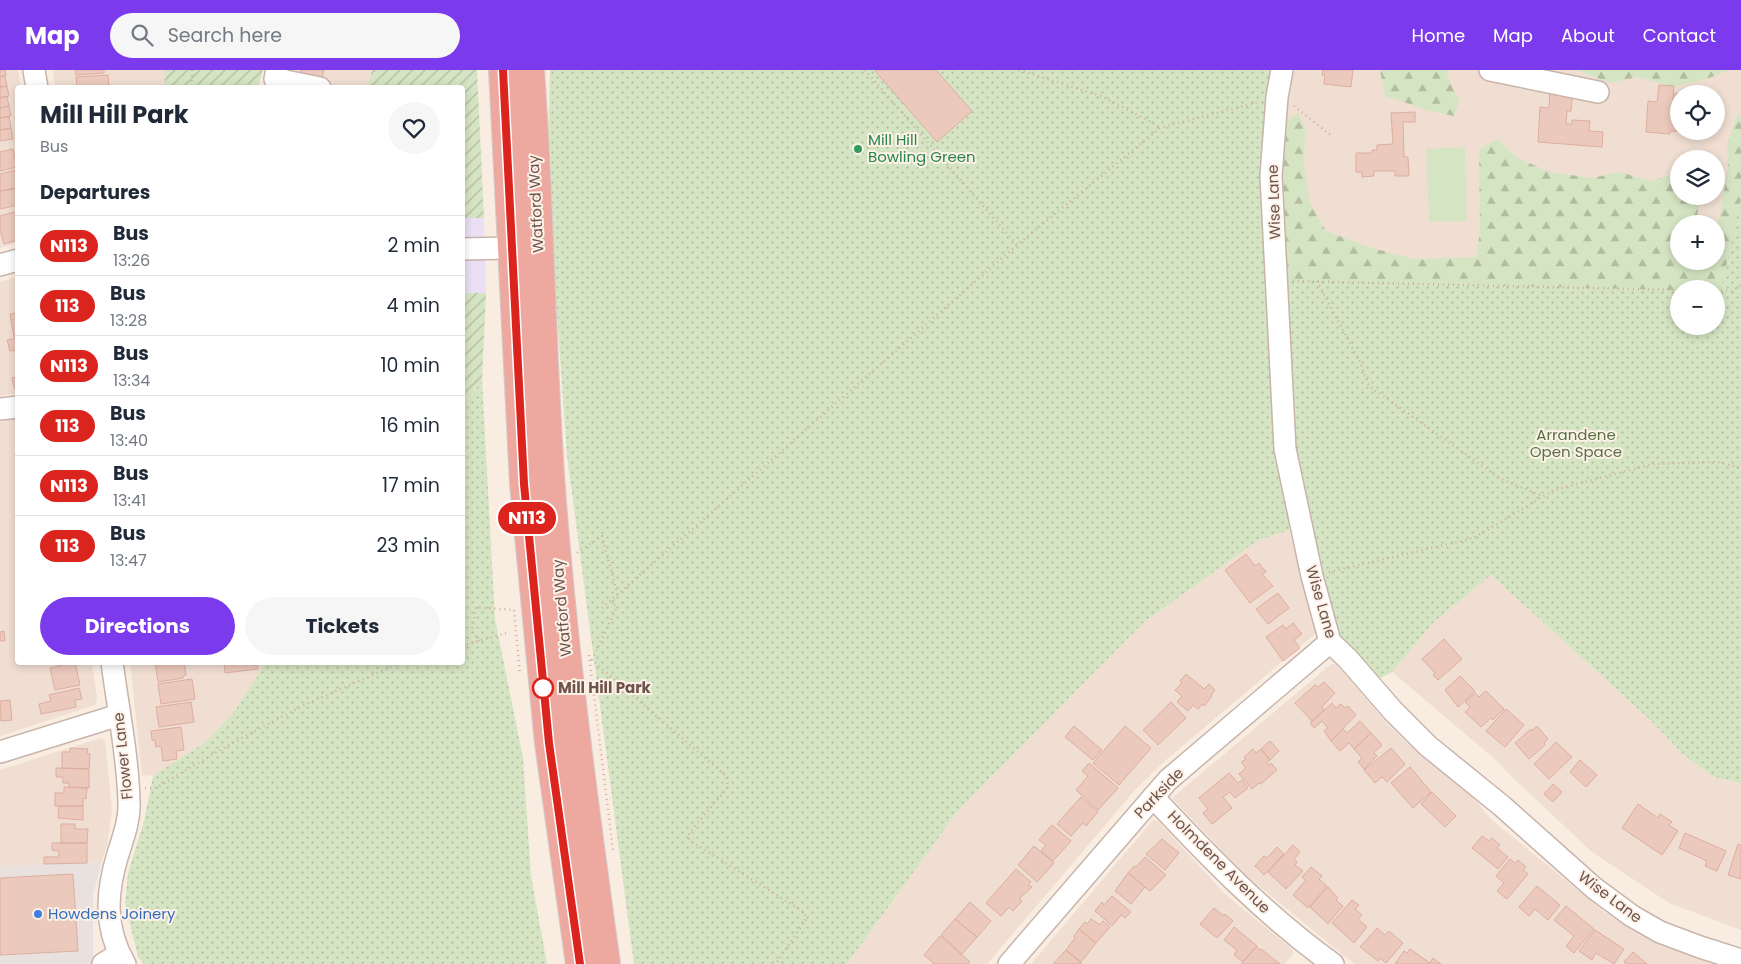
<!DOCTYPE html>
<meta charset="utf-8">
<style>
body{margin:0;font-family:Poppins,sans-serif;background:#f6f6f7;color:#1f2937;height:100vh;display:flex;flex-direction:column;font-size:19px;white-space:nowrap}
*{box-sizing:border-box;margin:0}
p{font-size:16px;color:#747a83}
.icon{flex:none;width:28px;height:28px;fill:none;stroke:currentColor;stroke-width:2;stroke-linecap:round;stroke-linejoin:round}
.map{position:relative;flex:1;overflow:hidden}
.drawer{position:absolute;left:15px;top:15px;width:450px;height:580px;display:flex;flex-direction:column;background:#fff;border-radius:5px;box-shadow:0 2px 8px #0003}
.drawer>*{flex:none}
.badge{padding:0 10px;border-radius:16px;font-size:18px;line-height:32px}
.controls{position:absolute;left:1670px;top:15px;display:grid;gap:10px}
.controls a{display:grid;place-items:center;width:55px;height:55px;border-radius:50%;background:#fff;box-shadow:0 2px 8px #0003;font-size:25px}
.map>.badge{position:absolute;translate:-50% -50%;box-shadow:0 0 0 2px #fff}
h2{padding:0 25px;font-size:19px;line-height:45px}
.round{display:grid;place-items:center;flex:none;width:52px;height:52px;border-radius:26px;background:#f6f6f7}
.overview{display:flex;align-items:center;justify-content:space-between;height:85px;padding:0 25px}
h1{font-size:24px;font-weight:700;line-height:38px}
.primary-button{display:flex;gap:10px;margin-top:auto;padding:10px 25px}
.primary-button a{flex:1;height:58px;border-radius:30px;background:#7c3aed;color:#fff;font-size:20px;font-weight:700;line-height:58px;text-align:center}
.primary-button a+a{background:#f6f6f7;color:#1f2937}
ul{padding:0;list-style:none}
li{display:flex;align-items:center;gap:15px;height:60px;padding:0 25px;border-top:1px solid #e0e1e3}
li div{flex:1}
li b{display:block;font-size:19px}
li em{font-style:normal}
li .badge{min-width:55px;font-weight:700;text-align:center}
header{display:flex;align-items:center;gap:30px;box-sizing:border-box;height:70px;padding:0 25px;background:#7c3aed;color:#fff}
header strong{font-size:24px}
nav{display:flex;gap:28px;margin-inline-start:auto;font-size:18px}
.search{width:350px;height:45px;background:#f6f6f7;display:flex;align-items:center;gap:12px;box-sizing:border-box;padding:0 18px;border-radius:28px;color:#747a83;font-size:19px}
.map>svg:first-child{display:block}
.residential{fill:#f0ded2;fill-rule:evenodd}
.industrial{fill:#e9e1dd}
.education{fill:#eadff5}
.grass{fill:#d5e5c3}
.forest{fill:url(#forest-firs)}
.park{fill:url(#park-dots)}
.garden{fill:url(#garden-furrows)}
.building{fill:#ecc9bd;stroke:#dcae9f}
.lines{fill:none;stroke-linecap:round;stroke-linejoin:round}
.minor-casing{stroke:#c8b4ab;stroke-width:24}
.highway-casing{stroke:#d4cbc9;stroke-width:30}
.path{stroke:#d0ada1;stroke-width:2.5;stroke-dasharray:1 4;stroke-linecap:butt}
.minor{stroke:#fff;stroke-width:21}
.highway{stroke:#eda9a0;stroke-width:28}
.line-casing{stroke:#fff;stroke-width:11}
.line{stroke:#dc241f;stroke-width:8}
.leisure-dot{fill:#2e9e5b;stroke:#fdf2e8;stroke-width:2}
.stop-dot{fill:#fff;stroke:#dc241f;stroke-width:2.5}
.shop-dot{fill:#3f7fe0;stroke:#fdf2e8;stroke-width:2}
.labels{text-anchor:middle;stroke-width:4;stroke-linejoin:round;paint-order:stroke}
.leisure-label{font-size:15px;fill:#27864d;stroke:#fdf2e8;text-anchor:start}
.street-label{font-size:15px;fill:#6e534c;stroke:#fdf2e8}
.park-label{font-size:15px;fill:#597345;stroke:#fdf2e8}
.stop-label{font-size:15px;font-weight:bold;fill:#6e534c;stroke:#fdf2e8;text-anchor:start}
.shop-label{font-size:15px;fill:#366cbe;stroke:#fdf2e8;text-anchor:start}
</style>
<header>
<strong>Map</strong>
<div class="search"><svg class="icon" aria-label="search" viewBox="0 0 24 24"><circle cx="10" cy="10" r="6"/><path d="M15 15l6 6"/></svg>Search here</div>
<nav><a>Home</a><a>Map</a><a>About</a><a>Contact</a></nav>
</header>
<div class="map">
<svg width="1741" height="894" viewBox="0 0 1741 894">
<defs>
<pattern id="forest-firs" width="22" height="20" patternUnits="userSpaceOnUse" patternTransform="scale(1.25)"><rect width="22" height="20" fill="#d5e5c3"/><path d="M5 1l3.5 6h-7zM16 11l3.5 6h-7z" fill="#b1bca1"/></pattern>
<pattern id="park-dots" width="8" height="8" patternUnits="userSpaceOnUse" patternTransform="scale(1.25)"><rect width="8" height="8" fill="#d5e5c3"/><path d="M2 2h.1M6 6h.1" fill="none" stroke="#b1bca1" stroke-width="1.8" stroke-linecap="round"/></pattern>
<pattern id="garden-furrows" width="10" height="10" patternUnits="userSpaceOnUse" patternTransform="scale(1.25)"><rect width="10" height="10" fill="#d5e5c3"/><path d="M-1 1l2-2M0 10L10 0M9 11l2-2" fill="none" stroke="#b1bca1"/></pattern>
</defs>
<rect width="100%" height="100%" fill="#f9ede2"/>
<!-- residential -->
<path class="residential" d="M0 0H18L21 17 18 18 17 172 0 178Z
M53 0H164L165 17H55Z
M292 0H372L368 17H342L291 5Z
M1282 0H1741V129L1716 219 1277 210ZM1679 24H1716V61H1679ZM1679 89H1716V126H1679ZM1679 154H1716V191H1679Z
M17 207V323L0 326V212Z
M17 348 18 592 92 593 97 629 95 635 0 666V352Z
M1289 460 1317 558 1316 563 1166 690 1135 720 987 894H847L957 742 1143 553 1257 471Z
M1491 505 1650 650 1684 685 1714 706 1741 713V860L1669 833 1592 782 1512 707 1496 690 1392 602 1433 553Z
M130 593H266L234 642 206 672 153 706 142 705Z
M1331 594H1336L1390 657 1420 685 1472 726 1492 750 1603 841 1639 865 1692 887 1714 894H1355L1344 886 1242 802 1172 728Z
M100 668 105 671 112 740 107 775 102 791 0 797V700Z
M1153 750H1157L1224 823 1293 880V884L1285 894H1031Z"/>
<!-- industrial -->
<path class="industrial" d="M102 791 93 825V884L98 894H0V797Z"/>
<!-- education -->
<path class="education" d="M462 148H484L486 223H463Z"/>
<!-- grass -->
<path class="grass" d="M1465 77 1467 151 1429 152 1426 79Z"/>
<!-- forest -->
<path class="forest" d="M1380 0H1450L1447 5 1459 32 1454 46 1427 40 1385 26Z
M1576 0H1730L1709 8 1673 17 1638 7 1610 13Z
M1298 43 1305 58 1304 96 1310 133 1326 161 1368 177 1414 189 1476 187 1480 162 1479 79 1498 69 1516 87 1549 102 1592 108 1620 102 1649 111 1679 103V126H1699L1697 154H1679V191L1705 193 1716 191V158L1720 146 1728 97 1727 75 1737 45H1741V246L1716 240V219H1679V245L1294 378 1280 118 1285 52Z"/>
<!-- park -->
<path class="park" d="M550 0H1280L1277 210 1679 220V256H1716V220H1721L1741 129V713L1714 707 1684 685 1650 650 1491 505 1433 553 1392 602 1366 616 1326 571 1286 380 1289 460 1257 471 1143 553 957 742 847 894H634L567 385 555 216 548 79Z
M482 310 495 549 523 688 531 806 547 894H144L138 887 125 833 128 803 144 751 153 706 206 672 234 642 266 593 462 592 463 338Z"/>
<!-- garden -->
<path class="garden" d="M164 0H263L258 18 165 17Z
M372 0H477L484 148H463L462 18 368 17Z
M463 223H486L482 310 463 338Z"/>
<!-- building -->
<path class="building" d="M0 0H5L6 5 0 7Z
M75 0H104V3L76 5Z
M301 0H324L321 10 300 5Z
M876 0H936L972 41 937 72 875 1Z
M1323 0H1353L1351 17 1324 14 1325 5H1322Z
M108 5 109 18H77L76 7Z
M5 6 7 16 0 17V7Z
M1659 15 1674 16 1672 39H1674L1675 23 1684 24H1679V61H1698V63L1670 61V64L1646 62 1648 31 1657 32Z
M7 16 9 26 0 28V17Z
M1550 16 1573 19 1571 41H1567L1566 54H1572V50L1590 51 1589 61 1603 62 1602 77 1538 72 1540 37 1549 38Z
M7 26 9 36 0 38V28Z
M9 36 11 46 0 48V38Z
M1415 42V52H1403L1404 87H1408L1409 106H1395V101H1374V106L1362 107V102H1356V83H1372V80H1377V75L1393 74 1391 43Z
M9 47 11 58 0 60V48Z
M11 58 13 69 0 71V60Z
M13 79 17 97 0 101V82Z
M16 100 18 118 0 121V104Z
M18 118V135L0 139V121Z
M18 141V170L4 174 0 160V146Z
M18 243V266L14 267 10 244Z
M18 268V280L10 281 7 270Z
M18 297V319L15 320 12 308 17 307 15 298Z
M1246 484 1255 496 1259 493 1266 502 1262 504 1273 516 1250 533 1225 500Z
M1278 523 1289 538 1268 554 1256 539Z
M1293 553 1302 564 1294 570 1300 578 1283 591 1266 567 1283 555 1286 559Z
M4 561 5 571H0V562Z
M1444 569 1462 589 1438 610 1433 605 1435 603 1422 589Z
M75 592 80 615 55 620 50 598Z
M155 592H184L186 605 183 606V608L158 612Z
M224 592H257L258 599 225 603Z
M1186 604 1204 619 1209 614 1215 620 1211 625 1212 626 1204 636 1202 634 1198 639 1193 635 1188 641 1177 632 1182 626 1175 620 1182 613 1180 611Z
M1460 606 1475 621 1458 637 1445 620Z
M192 609 195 629 161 634 158 614Z
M1324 612 1335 623 1322 637 1324 640 1312 651 1295 633 1315 615 1318 617Z
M79 618 82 629 75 630 76 637 41 644 39 634 51 631 49 625Z
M1486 621 1504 639 1493 650 1491 648 1481 657 1465 642 1470 637 1465 632 1475 623 1479 627Z
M10 630 12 650 1 651 0 631Z
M191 632 194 652 159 657 156 637Z
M1171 632 1186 648 1158 675 1143 660Z
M1332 633 1336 638 1341 634 1345 638 1348 636 1356 645 1331 671 1324 661 1328 658 1322 651 1314 658 1310 653Z
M1506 639 1524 655 1505 677 1486 661Z
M1360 651 1371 663 1354 679 1349 673 1340 681 1331 671 1343 659 1347 663Z
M1074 656 1102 680 1093 690 1065 667Z
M1125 656 1151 678 1119 715 1093 693Z
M1537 656 1548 669 1544 673 1545 675 1529 689 1515 673 1531 659 1532 661Z
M181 657 184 680 176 681 177 689 163 691 161 676 156 677 155 670H152L151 661Z
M1371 663 1382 675 1374 683 1377 686 1364 699 1358 692 1362 688 1354 679Z
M1270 671 1279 681 1270 690 1261 679Z
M1556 672 1572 687 1549 709 1534 694Z
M70 678 88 679 87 684H90L89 699 62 698V682H70Z
M1391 678 1405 694 1387 712 1382 707 1375 713 1364 700Z
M1253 679 1256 683 1261 679 1270 690 1266 693 1268 695 1271 693 1277 700 1261 714 1259 713 1252 719 1239 704 1246 698 1241 692 1246 689 1244 687Z
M1580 690 1597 705 1586 717 1570 702Z
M1089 693 1118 718 1098 740 1076 720 1088 706 1082 701Z
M1410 697 1431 722 1413 738 1391 713Z
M56 698 89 699V718L69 717V713H63V707H56Z
M1229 703 1238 713 1242 710 1248 718 1235 728 1230 722 1223 727 1232 738 1212 754 1203 743 1208 739 1199 728Z
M1553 714 1562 722 1553 732 1544 724Z
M64 717 87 718 86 729 83 728V736H55V723H64Z
M1432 722 1456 746 1445 757 1421 734Z
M1081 727 1098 742 1086 756 1083 753 1071 766 1057 754Z
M1638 734 1658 748 1660 744 1672 752 1669 755 1678 761 1662 785 1622 758Z
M59 736H83V750L58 748Z
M61 754H75V759H88L87 773H61Z
M1052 755 1071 771 1053 791 1041 781 1046 775 1039 770Z
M1685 763 1726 781 1717 801 1705 796 1707 791 1679 778Z
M1482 766 1489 771 1492 768 1500 775 1497 778 1508 787 1498 799 1472 778Z
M1162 769 1179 783 1165 800 1146 784Z
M52 773H87V793L44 794V787H59V781L52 780Z
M1738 774 1741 775V809L1728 805Z
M1293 775 1300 782 1294 789 1297 792 1295 795 1303 801 1286 819 1268 802Z
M1034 776 1054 793 1037 812 1018 795Z
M1277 777 1284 784 1264 805 1255 796 1264 786 1267 788Z
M1145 787 1166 805 1150 821 1128 803 1134 796 1136 797Z
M1510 789 1515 793 1518 790 1526 797 1523 800 1528 804 1507 829 1497 821 1504 813 1496 806Z
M1311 797 1322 806 1319 809 1327 816 1308 838 1293 825 1306 810 1302 807Z
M1016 799 1031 812 1028 815 1032 817 1019 829 1022 831 1013 841 1009 837 1001 846 986 833Z
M1128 803 1145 817 1131 834 1115 821Z
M73 804 78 881 0 885V808Z
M1537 816 1560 835 1548 850 1535 839 1529 846 1519 837Z
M1328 817 1338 828 1336 830 1343 836 1328 854 1310 837Z
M1112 826 1131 842 1125 848 1121 845 1112 856 1095 841 1102 832 1104 835Z
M1352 830 1359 835 1355 839 1362 845 1358 849 1367 857 1354 873 1332 853Z
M970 832 991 851 977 867 955 849Z
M1566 836 1594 859 1574 883 1566 876 1574 866 1554 850Z
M1214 838 1224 846 1225 844 1233 851 1217 868 1200 854Z
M955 849 977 867 962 884 941 865Z
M1091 849 1100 855 1103 851 1110 857 1096 873 1079 859 1085 852 1087 854Z
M1234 857 1257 876 1243 892 1234 885 1237 880 1224 870Z
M1377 858 1385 865 1389 861 1403 873 1386 893 1380 888 1378 891 1360 877Z
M1079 859 1096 873 1081 892 1066 880 1075 868 1074 866Z
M1595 860 1624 879 1614 894 1596 883 1592 890 1579 881Z
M940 866 970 892 968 894H934L924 885Z
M1256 877 1260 880 1261 879 1280 894H1241Z
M1410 879 1430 893 1433 888 1441 894H1395L1404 881 1407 883Z
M1066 880 1082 894H1053Z
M1633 882 1647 894H1626L1624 892Z"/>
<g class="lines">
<defs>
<path id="minor" d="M34 0 37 18
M277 0 275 9 320 18
M1282 0 1277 27 1271 106 1285 379 1312 506 1330 572 1347 588 1393 641 1428 676 1502 736 1594 818 1632 846 1660 862 1700 877 1741 890
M1490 0 1598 22
M462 179 512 178
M0 195 18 190
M0 339 18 337
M112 592C118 639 128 686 129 732 130 750 123 768 118 784 106 823 104 858 125 894
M0 682 119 645
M1153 727C1209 787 1266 846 1333 894
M103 894 119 884
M1009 894 1168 710 1330 572"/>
<path id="highway" d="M503 0 524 414 549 673 580 894
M530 0C540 139 541 280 551 419 563 578 584 736 606 894"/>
</defs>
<!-- minor casing -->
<use href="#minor" class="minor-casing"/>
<!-- highway casing -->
<use href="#highway" class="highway-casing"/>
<!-- path -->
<path class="path" d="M192 0V18
M865 0 1017 175
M1019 0 1101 26 1157 55 1160 58
M1294 36 1333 67
M1293 211 1679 220
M1317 211 1360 292 1369 316 1501 409 1542 426
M1716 220 1732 221 1741 215
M577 483 602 466 618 526
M1329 502 1474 468 1554 420 1653 394 1718 392 1741 398
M613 530 616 539 592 590 726 706 728 717 689 763V770L804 842 806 849 776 894
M602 538 1017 175 1160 58 1259 32
M479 571 472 561 476 537 514 540 520 605
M462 576 506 563
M589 585 613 780
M145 718H156L227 676 306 634 403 592"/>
<!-- minor -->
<use href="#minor" class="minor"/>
<!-- highway -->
<use href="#highway" class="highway"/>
</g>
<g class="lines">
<defs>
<path id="line" d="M503 0 524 414 549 673 580 894"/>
</defs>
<!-- line casing -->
<use href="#line" class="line-casing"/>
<!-- line -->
<use href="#line" class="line"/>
</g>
<!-- markers -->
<circle class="leisure-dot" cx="858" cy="79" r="5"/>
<circle class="stop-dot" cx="543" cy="618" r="10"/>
<circle class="shop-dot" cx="38" cy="844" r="5"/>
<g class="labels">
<!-- leisure labels -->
<g class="leisure-label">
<text x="868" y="75">Mill Hill<tspan x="868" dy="17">Bowling Green</tspan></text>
</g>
<!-- street labels -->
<g class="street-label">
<text transform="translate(1274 132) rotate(-92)" y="5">Wise Lane</text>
<text transform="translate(536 134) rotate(-93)" y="5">Watford Way</text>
<text transform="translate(1321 532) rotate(74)" y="5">Wise Lane</text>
<text transform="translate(562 538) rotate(-95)" y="5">Watford Way</text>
<text transform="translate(123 686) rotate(-96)" y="5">Flower Lane</text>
<text transform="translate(1159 723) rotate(-46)" y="5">Parkside</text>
<text transform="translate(1219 792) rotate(45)" y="5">Holmdene Avenue</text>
<text transform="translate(1610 827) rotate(37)" y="5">Wise Lane</text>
</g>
<!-- park labels -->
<g class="park-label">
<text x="1576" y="370">Arrandene<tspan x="1576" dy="17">Open Space</tspan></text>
</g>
<!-- stop labels -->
<g class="stop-label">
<text x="558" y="623">Mill Hill Park</text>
</g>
<!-- shop labels -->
<g class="shop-label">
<text x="48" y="849">Howdens Joinery</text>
</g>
</g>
</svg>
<div class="controls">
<a><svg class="icon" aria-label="locate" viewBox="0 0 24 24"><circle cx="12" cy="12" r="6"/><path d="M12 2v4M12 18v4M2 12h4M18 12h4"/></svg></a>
<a><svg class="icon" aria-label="layers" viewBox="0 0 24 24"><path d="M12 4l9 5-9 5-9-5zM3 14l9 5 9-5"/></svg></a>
<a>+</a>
<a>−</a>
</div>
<b class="badge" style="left:527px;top:448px;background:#dc241f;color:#fff">N113</b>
<section class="drawer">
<div class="overview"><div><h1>Mill Hill Park</h1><p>Bus</p></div><a class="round"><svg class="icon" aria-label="heart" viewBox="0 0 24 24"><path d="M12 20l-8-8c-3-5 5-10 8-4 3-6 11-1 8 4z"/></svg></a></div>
<h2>Departures</h2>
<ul>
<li><span class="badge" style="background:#dc241f;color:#fff">N113</span><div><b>Bus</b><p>13:26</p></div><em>2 min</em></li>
<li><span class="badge" style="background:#dc241f;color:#fff">113</span><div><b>Bus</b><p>13:28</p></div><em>4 min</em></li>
<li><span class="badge" style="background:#dc241f;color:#fff">N113</span><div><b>Bus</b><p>13:34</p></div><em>10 min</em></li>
<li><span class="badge" style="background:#dc241f;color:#fff">113</span><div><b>Bus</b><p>13:40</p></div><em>16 min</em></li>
<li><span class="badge" style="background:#dc241f;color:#fff">N113</span><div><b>Bus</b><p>13:41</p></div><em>17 min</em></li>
<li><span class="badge" style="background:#dc241f;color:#fff">113</span><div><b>Bus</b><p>13:47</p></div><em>23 min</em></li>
</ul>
<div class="primary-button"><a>Directions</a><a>Tickets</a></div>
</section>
</div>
